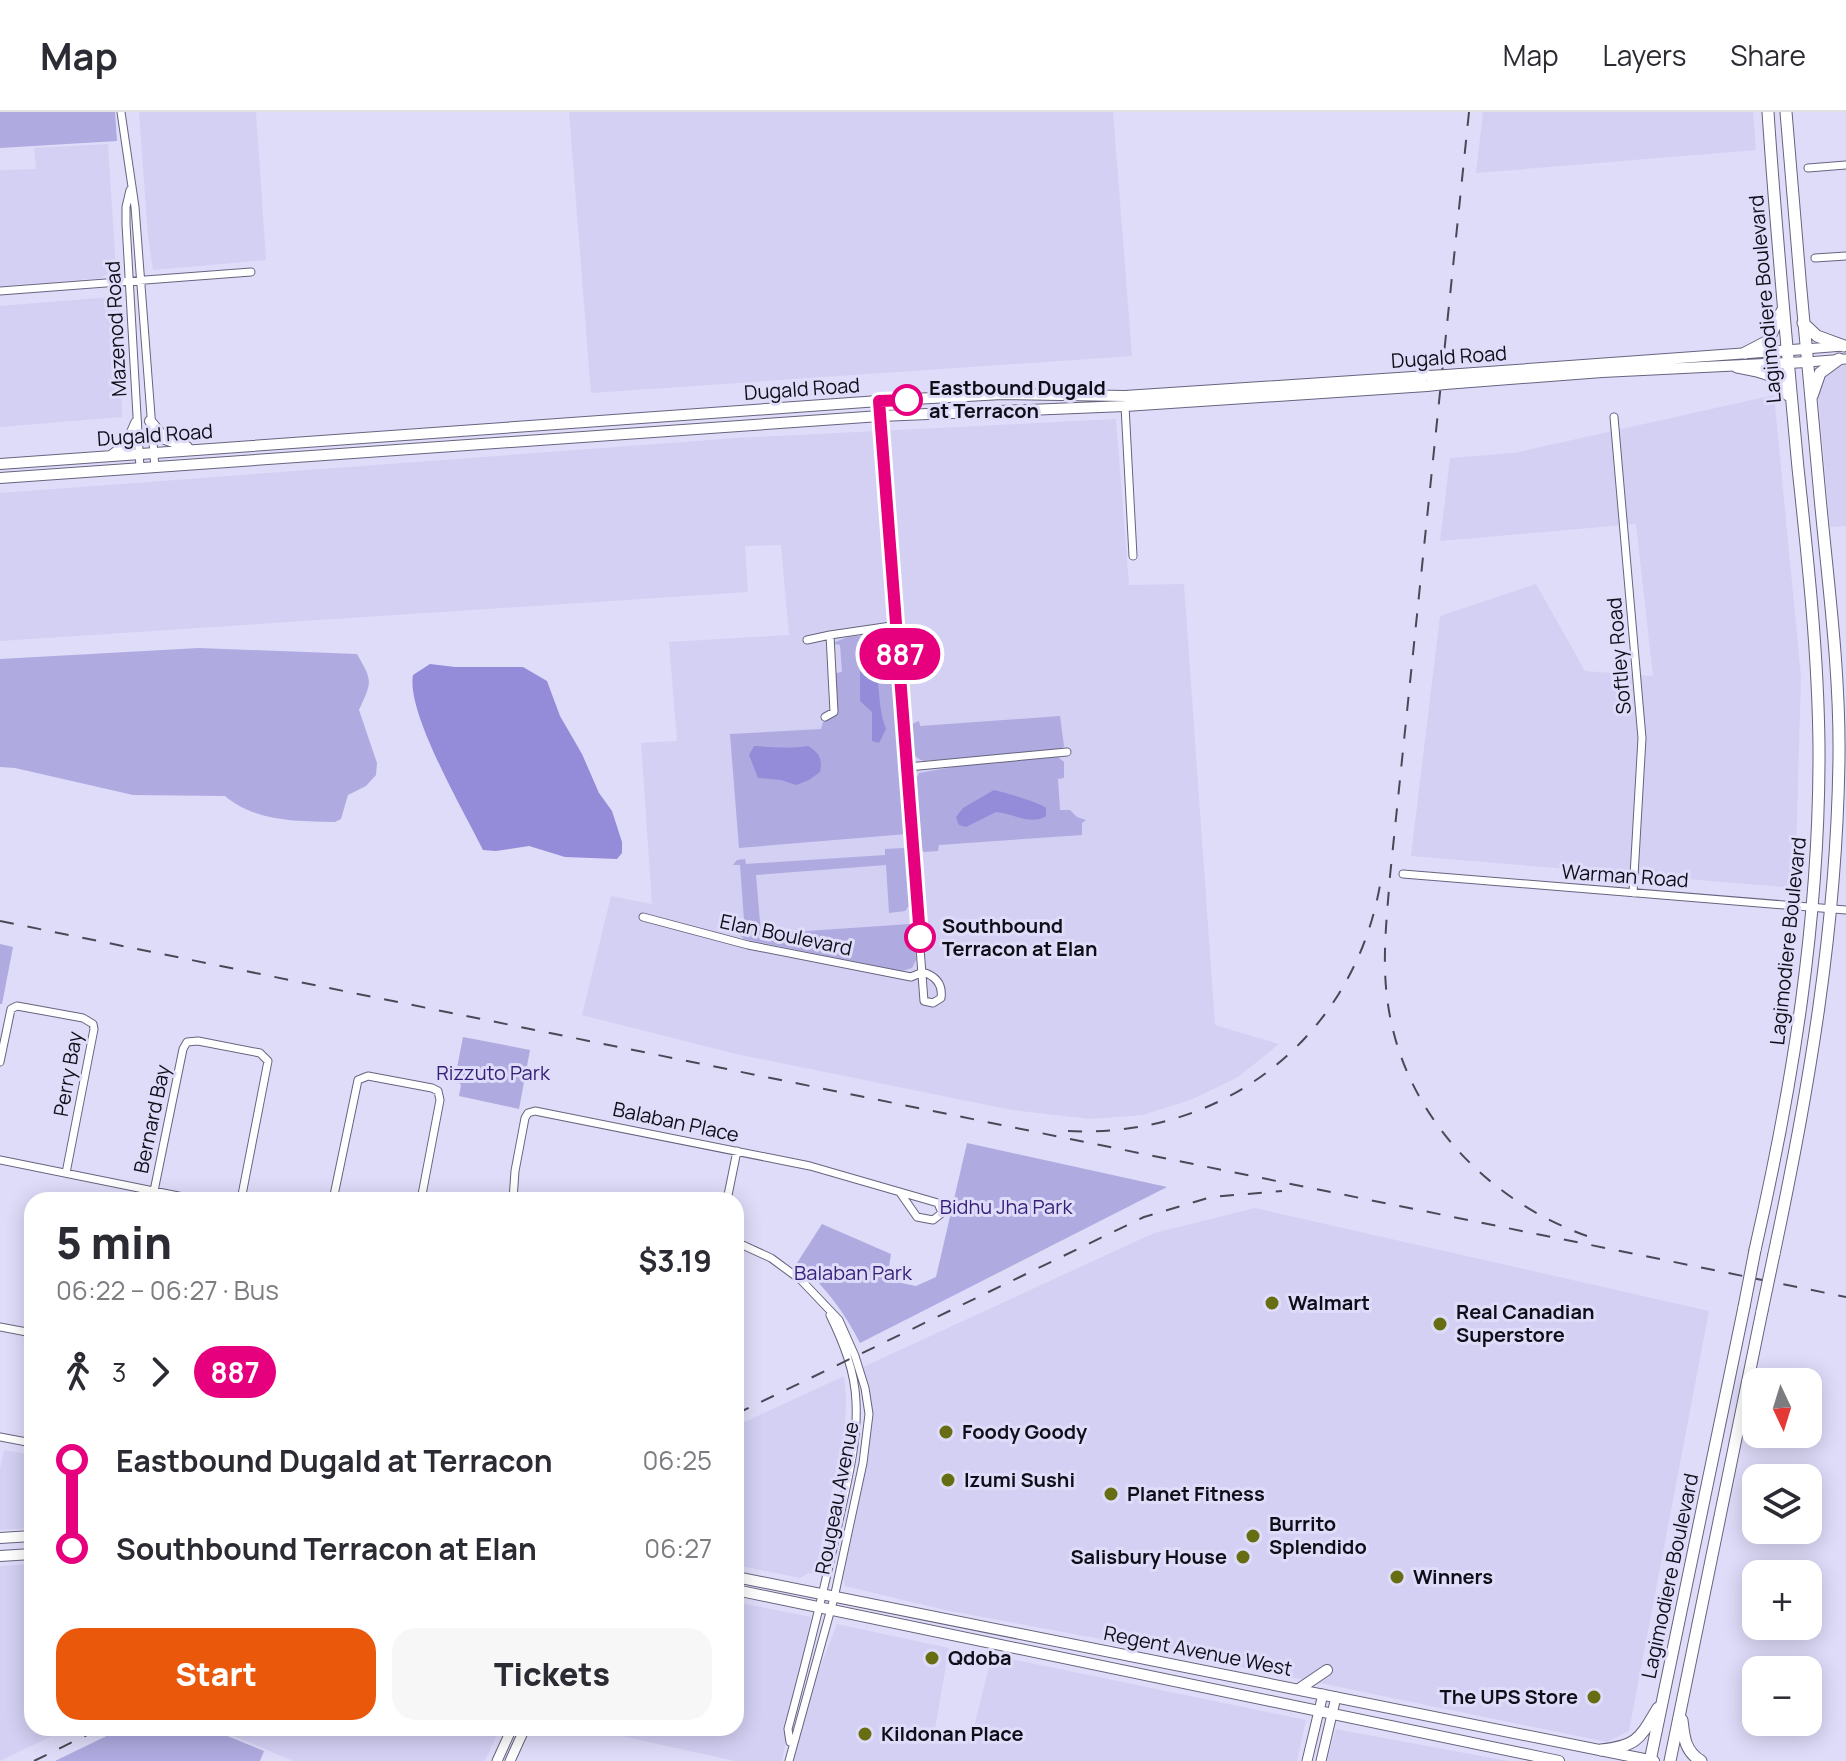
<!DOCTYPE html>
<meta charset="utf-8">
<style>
body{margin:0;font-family:Manrope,sans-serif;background:#f7f7f7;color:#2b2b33;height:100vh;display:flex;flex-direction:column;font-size:30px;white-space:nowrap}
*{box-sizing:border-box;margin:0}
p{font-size:26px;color:#7c7c81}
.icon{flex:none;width:44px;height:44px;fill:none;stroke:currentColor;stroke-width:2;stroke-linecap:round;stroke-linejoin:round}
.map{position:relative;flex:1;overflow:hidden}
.side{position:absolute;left:24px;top:1080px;width:720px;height:544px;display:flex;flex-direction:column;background:#fff;border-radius:24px;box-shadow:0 4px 20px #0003}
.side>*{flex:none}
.badge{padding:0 16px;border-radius:26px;font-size:28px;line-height:52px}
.needle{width:52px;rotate:176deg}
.tools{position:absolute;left:1742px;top:1256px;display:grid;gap:16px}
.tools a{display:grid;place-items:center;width:80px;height:80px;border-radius:16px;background:#fff;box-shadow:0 4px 20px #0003;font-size:40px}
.map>.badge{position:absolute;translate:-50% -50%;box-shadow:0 0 0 4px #fff}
.legs{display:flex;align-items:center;gap:12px;height:88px;padding:0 32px;font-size:26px}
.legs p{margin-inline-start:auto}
.overview{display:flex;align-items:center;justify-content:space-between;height:136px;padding:0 32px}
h1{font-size:44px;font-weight:800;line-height:60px}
.action{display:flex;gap:16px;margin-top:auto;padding:16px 32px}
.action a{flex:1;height:92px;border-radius:24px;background:#ea580c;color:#fff;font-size:32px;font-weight:800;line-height:92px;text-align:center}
.action a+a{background:#f7f7f7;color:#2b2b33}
ul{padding:0 32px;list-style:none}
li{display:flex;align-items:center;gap:28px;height:88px;font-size:30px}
li i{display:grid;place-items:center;width:12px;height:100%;margin:0 10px;background:currentColor}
li i::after{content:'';width:20px;height:20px;margin:-10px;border:6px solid;border-radius:50%;background:#fff}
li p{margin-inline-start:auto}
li:first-child i{background:linear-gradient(#0000 50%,currentColor 0)}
li:last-child i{background:linear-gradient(currentColor 50%,#0000 0)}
header{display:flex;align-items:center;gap:48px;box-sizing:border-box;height:112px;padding:0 40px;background:#fff;border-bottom:2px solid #e1e1e2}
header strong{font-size:38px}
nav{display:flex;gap:44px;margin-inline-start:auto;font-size:28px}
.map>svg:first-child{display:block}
.built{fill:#d3d0f4}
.green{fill:#afaae0}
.water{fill:#958cd9}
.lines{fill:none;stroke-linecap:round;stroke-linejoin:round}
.minor-casing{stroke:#66647e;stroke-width:9}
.tertiary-casing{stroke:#66647e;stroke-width:11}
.secondary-casing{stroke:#66647e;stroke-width:12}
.primary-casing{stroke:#66647e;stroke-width:13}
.minor{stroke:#fff;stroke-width:7}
.tertiary{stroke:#fff;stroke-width:9}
.secondary{stroke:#fff;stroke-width:10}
.primary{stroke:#fff;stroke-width:11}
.rail{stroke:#494857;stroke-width:2;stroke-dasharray:14 14;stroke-linecap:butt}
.secondary-bridge-casing{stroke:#66647e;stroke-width:12;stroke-linecap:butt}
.primary-bridge-casing{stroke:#66647e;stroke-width:13;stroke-linecap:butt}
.secondary-bridge{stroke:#fff;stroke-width:10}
.primary-bridge{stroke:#fff;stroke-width:11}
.line-1-casing{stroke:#fff;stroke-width:18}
.line-1{stroke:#e6007e;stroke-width:12}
.stop-1-dot{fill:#fff;stroke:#e6007e;stroke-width:4}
.poi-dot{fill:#676d12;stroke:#dedcf9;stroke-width:3}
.labels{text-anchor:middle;stroke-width:6;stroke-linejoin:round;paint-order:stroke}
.street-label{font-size:20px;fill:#0f0e18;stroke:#dedcf9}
.stop-label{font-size:20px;font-weight:bold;fill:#0f0e18;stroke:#dedcf9;text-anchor:start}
.park-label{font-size:20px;fill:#371f79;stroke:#dedcf9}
.poi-label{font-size:20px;font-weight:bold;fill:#0f0e18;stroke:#dedcf9;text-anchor:start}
</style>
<header>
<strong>Map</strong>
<nav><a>Map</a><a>Layers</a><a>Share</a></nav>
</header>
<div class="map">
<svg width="1846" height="1649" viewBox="0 0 1846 1649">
<rect width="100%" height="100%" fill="#dedcf9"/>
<!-- built -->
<path class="built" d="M139 0H256L266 148 153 158 148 124Z
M569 0H1113L1132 244 591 281Z
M1483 0H1753L1756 38 1476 61Z
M108 32 116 157 101 166 0 174V58L36 57 34 36Z
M110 185 119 196 122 305 0 315V194Z
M1840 253H1846V414L1830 415 1818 282 1823 262Z
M1774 283 1801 565 1795 776 1411 744 1440 504 1536 472 1585 559 1653 564 1636 412 1440 429 1450 346 1514 341Z
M1116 307 1129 473 1184 472 1215 913 1279 932 1238 965 1193 987 1143 1003 1090 1007 1012 998 736 942 582 903 611 784 652 792 641 631 677 629 669 530 789 523 781 433 745 434 748 480 0 529V381L737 326Z
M1255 1096 1709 1199 1629 1619 1607 1630 1149 1536 945 1498 845 1474 843 1467 866 1357 871 1310 863 1255 1154 1121Z
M844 1264 846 1285 845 1317 815 1462 809 1461 800 1466 736 1453V1314Z
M4 1338 32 1343V1416L0 1418V1357Z
M32 1452V1616H68L0 1649V1454Z
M736 1490 811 1505 782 1649H735L612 1622 615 1616H736Z
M837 1512 949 1536 935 1617 972 1623 992 1543 1306 1608 1297 1649H794L805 1594Z
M216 1616H500L485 1649H293Z
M1336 1617 1346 1619 1508 1649H1327Z"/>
<!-- green -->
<path class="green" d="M0 0H115L117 29 0 36Z
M886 521 894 528 907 722 739 736 730 622 821 617 823 610 835 601 836 561 842 560 840 533 835 532V530L848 525Z
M199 536 357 542C373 570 372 569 359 598L377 651 376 663 366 674 348 683 341 707 335 710C296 709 256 710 225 684L133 683 15 656 0 655V547Z
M1060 604 1064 634 1061 638 925 649C908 646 911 628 910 613L919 609 920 614Z
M1058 645 1064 650V666L1058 667 1060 698H1070L1077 705 1086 708 1082 711V723L939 733 938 739 924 740 918 735 914 671 919 661 965 653Z
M904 736 908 740 912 790 905 799 889 801 886 753 756 763 761 822 910 812 914 816 916 848 912 856 902 859 744 827 739 822 738 813 744 808 740 753H733L737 748 745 747 746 752 885 743V737Z
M0 832 13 835 2 892H0Z
M463 925 530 938 519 997 459 984 461 973 455 966Z
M967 1031 1167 1075 860 1231C844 1199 824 1173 797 1151L822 1112 891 1142 887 1168 916 1174 936 1165Z
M123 1616H208L264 1639 260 1649H55Z"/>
<!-- water -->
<path class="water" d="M872 536C881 562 876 591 886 617L879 631 872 629V600L860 589V547L866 538Z
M430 552 455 555H523L547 569 560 604 582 642 599 681 612 699 622 730V741L617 747 565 745 529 734 496 739 483 738C465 701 406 601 413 563Z
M754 634C773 635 790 637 808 634 819 640 823 648 820 660L809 668 796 673 781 668 758 666 749 643Z
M994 678C1004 680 1040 691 1046 696V704C1031 714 1012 701 996 700L966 715 959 713 956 705 963 696Z"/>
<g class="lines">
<defs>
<path id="minor" d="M121 0 135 95 155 356
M1808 56 1846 53
M130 78 126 95V112L140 356
M1815 146 1846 144
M0 179 251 160
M879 289 924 889 933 891 941 886C943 872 935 864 923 860
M1125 294 1133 444
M1614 305 1642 626 1633 781
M807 528 830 523
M825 605 834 600 830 523 898 513
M908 655 1067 640
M1403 762 1846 798
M643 805 748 833 911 865 923 860
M0 950 11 897 17 894 83 906 93 912 94 917 66 1061
M0 1048 198 1088
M154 1079 183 937 187 930 198 929 260 941 268 949 241 1088
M333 1088 358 968 368 964 432 976 438 979 440 988 421 1088
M513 1088 515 1059 525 1006 528 1001 535 999 810 1054 938 1091 942 1101 933 1108 917 1105 901 1082
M727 1088 737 1039
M736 1130 771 1146 801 1168 839 1208 855 1244 865 1276 869 1302 863 1351 834 1486 789 1649
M0 1215 32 1221
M0 1325 32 1331
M790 1630 788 1617C807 1546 825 1475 840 1404 848 1367 858 1328 856 1290 855 1259 843 1230 830 1203"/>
<path id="tertiary" d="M1805 237 1843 234
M1807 250 1846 247
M497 1649 512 1616
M510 1649 525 1616
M1307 1649 1323 1582
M1321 1649 1336 1585"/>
<path id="secondary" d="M1446 263 1805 237
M1445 272 1602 260 1807 250
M150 309 165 327 187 335
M112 343 127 332 136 311
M0 352 879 289 1002 282 1125 284 1428 264
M0 366 880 304 1125 294 1427 274
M0 1426 32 1424
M0 1444 32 1442
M736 1465 1654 1649
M736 1478 1559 1649
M1299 1577 1327 1558"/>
<path id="primary" d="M1803 211 1817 224 1844 234
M1745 241 1768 229 1782 199
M1737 255C1759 259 1778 261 1788 283
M1812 284 1820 261 1839 247
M1755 1138C1793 972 1820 805 1819 634 1818 541 1808 449 1798 356 1787 238 1776 119 1768 0
M1774 1142C1809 977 1837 814 1839 645 1840 555 1827 464 1819 374 1807 249 1796 125 1786 0
M1682 1608C1684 1626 1685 1639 1701 1649
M1601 1638C1638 1634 1640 1626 1658 1596
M1650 1649 1744 1195
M1670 1649 1762 1199"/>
</defs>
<!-- minor casing -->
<use href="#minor" class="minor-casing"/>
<!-- tertiary casing -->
<use href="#tertiary" class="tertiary-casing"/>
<!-- secondary casing -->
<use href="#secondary" class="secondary-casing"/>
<!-- primary casing -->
<use href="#primary" class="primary-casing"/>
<!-- minor -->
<use href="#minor" class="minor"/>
<!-- tertiary -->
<use href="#tertiary" class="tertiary"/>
<!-- secondary -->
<use href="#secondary" class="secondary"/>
<!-- primary -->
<use href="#primary" class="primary"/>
<!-- rail -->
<path class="rail" d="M1469 0 1390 764C1387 804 1382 845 1387 885 1400 997 1483 1087 1587 1124
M0 809 1846 1185
M1068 1019C1223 1027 1353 926 1380 773
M736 1302 1144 1105 1211 1085 1282 1079
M34 1649 101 1616"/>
<defs>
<path id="secondary-bridge" d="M1428 264 1446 263
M1427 274 1445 272"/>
<path id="primary-bridge" d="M1744 1195 1755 1138
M1762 1199 1774 1142"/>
</defs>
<!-- secondary-bridge casing -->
<use href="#secondary-bridge" class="secondary-bridge-casing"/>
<!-- primary-bridge casing -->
<use href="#primary-bridge" class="primary-bridge-casing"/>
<!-- secondary-bridge -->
<use href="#secondary-bridge" class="secondary-bridge"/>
<!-- primary-bridge -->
<use href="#primary-bridge" class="primary-bridge"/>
</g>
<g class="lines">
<defs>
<path id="line-1" d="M907 288 879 289 920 825"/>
</defs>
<!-- line-1 casing -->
<use href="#line-1" class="line-1-casing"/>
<!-- line-1 -->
<use href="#line-1" class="line-1"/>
</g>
<!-- markers -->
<g class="stop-1-dot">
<circle cx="907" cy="288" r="14"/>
<circle cx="920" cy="825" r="14"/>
</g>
<g class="poi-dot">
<circle cx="1272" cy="1191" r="8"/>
<circle cx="1440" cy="1212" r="8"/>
<circle cx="946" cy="1320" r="8"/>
<circle cx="948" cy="1368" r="8"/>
<circle cx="1111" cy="1382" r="8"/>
<circle cx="1253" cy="1424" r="8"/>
<circle cx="1243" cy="1445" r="8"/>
<circle cx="1397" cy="1465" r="8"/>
<circle cx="932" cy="1546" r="8"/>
<circle cx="1594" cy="1585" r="8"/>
<circle cx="865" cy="1622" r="8"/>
</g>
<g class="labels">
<!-- street labels -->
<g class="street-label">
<text transform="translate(1765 187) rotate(-95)" y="7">Lagimodiere Boulevard</text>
<text transform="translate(116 217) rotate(-93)" y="7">Mazenod Road</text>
<text transform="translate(1449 245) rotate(-4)" y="7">Dugald Road</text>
<text transform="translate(802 277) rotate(-4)" y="7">Dugald Road</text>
<text transform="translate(155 323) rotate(-4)" y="7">Dugald Road</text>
<text transform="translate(1619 544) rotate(-95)" y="7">Softley Road</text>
<text transform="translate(1625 764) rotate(4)" y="7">Warman Road</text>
<text transform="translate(786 823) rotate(12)" y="7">Elan Boulevard</text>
<text transform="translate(1788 829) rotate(-84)" y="7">Lagimodiere Boulevard</text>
<text transform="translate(68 962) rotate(-80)" y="7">Perry Bay</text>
<text transform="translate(152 1007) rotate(-78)" y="7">Bernard Bay</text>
<text transform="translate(676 1010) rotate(12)" y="7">Balaban Place</text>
<text transform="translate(837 1386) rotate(-79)" y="7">Rougeau Avenue</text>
<text transform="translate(1670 1464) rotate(-78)" y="7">Lagimodiere Boulevard</text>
<text transform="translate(1198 1539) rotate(11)" y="7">Regent Avenue West</text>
</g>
<!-- stop labels -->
<g class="stop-label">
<text x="929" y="283">Eastbound Dugald<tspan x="929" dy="23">at Terracon</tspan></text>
<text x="942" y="821">Southbound<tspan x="942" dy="23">Terracon at Elan</tspan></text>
</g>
<!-- park labels -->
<g class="park-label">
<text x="493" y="968">Rizzuto Park</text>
<text x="1006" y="1102">Bidhu Jha Park</text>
<text x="853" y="1168">Balaban Park</text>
</g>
<!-- poi labels -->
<g class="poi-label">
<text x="1288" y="1198">Walmart</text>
<text x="1456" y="1207">Real Canadian<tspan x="1456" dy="23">Superstore</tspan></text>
<text x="962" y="1327">Foody Goody</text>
<text x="964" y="1375">Izumi Sushi</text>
<text x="1127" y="1389">Planet Fitness</text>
<text x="1269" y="1419">Burrito<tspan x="1269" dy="23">Splendido</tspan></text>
<text x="1227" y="1452" text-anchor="end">Salisbury House</text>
<text x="1413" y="1472">Winners</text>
<text x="948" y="1553">Qdoba</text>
<text x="1578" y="1592" text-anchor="end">The UPS Store</text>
<text x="881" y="1629">Kildonan Place</text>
</g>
</g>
</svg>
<div class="tools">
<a><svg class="needle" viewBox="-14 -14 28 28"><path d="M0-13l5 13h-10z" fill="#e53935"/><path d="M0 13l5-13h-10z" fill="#7c7c81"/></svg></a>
<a><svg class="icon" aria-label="layers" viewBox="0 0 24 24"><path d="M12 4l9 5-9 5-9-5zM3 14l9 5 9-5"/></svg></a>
<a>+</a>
<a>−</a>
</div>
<b class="badge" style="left:900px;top:542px;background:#e6007e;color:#fff">887</b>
<section class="side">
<div class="overview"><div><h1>5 min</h1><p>06:22 – 06:27 · Bus</p></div><b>$3.19</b></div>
<div class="legs"><svg class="icon" aria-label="walk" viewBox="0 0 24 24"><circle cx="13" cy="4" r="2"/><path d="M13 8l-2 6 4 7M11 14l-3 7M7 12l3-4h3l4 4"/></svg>3<svg class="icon" aria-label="forward" viewBox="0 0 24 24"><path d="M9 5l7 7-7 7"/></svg><b class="badge" style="background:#e6007e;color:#fff">887</b></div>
<ul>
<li><i style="color:#e6007e"></i><b>Eastbound Dugald at Terracon</b><p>06:25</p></li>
<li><i style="color:#e6007e"></i><b>Southbound Terracon at Elan</b><p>06:27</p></li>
</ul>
<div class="action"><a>Start</a><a>Tickets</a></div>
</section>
</div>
